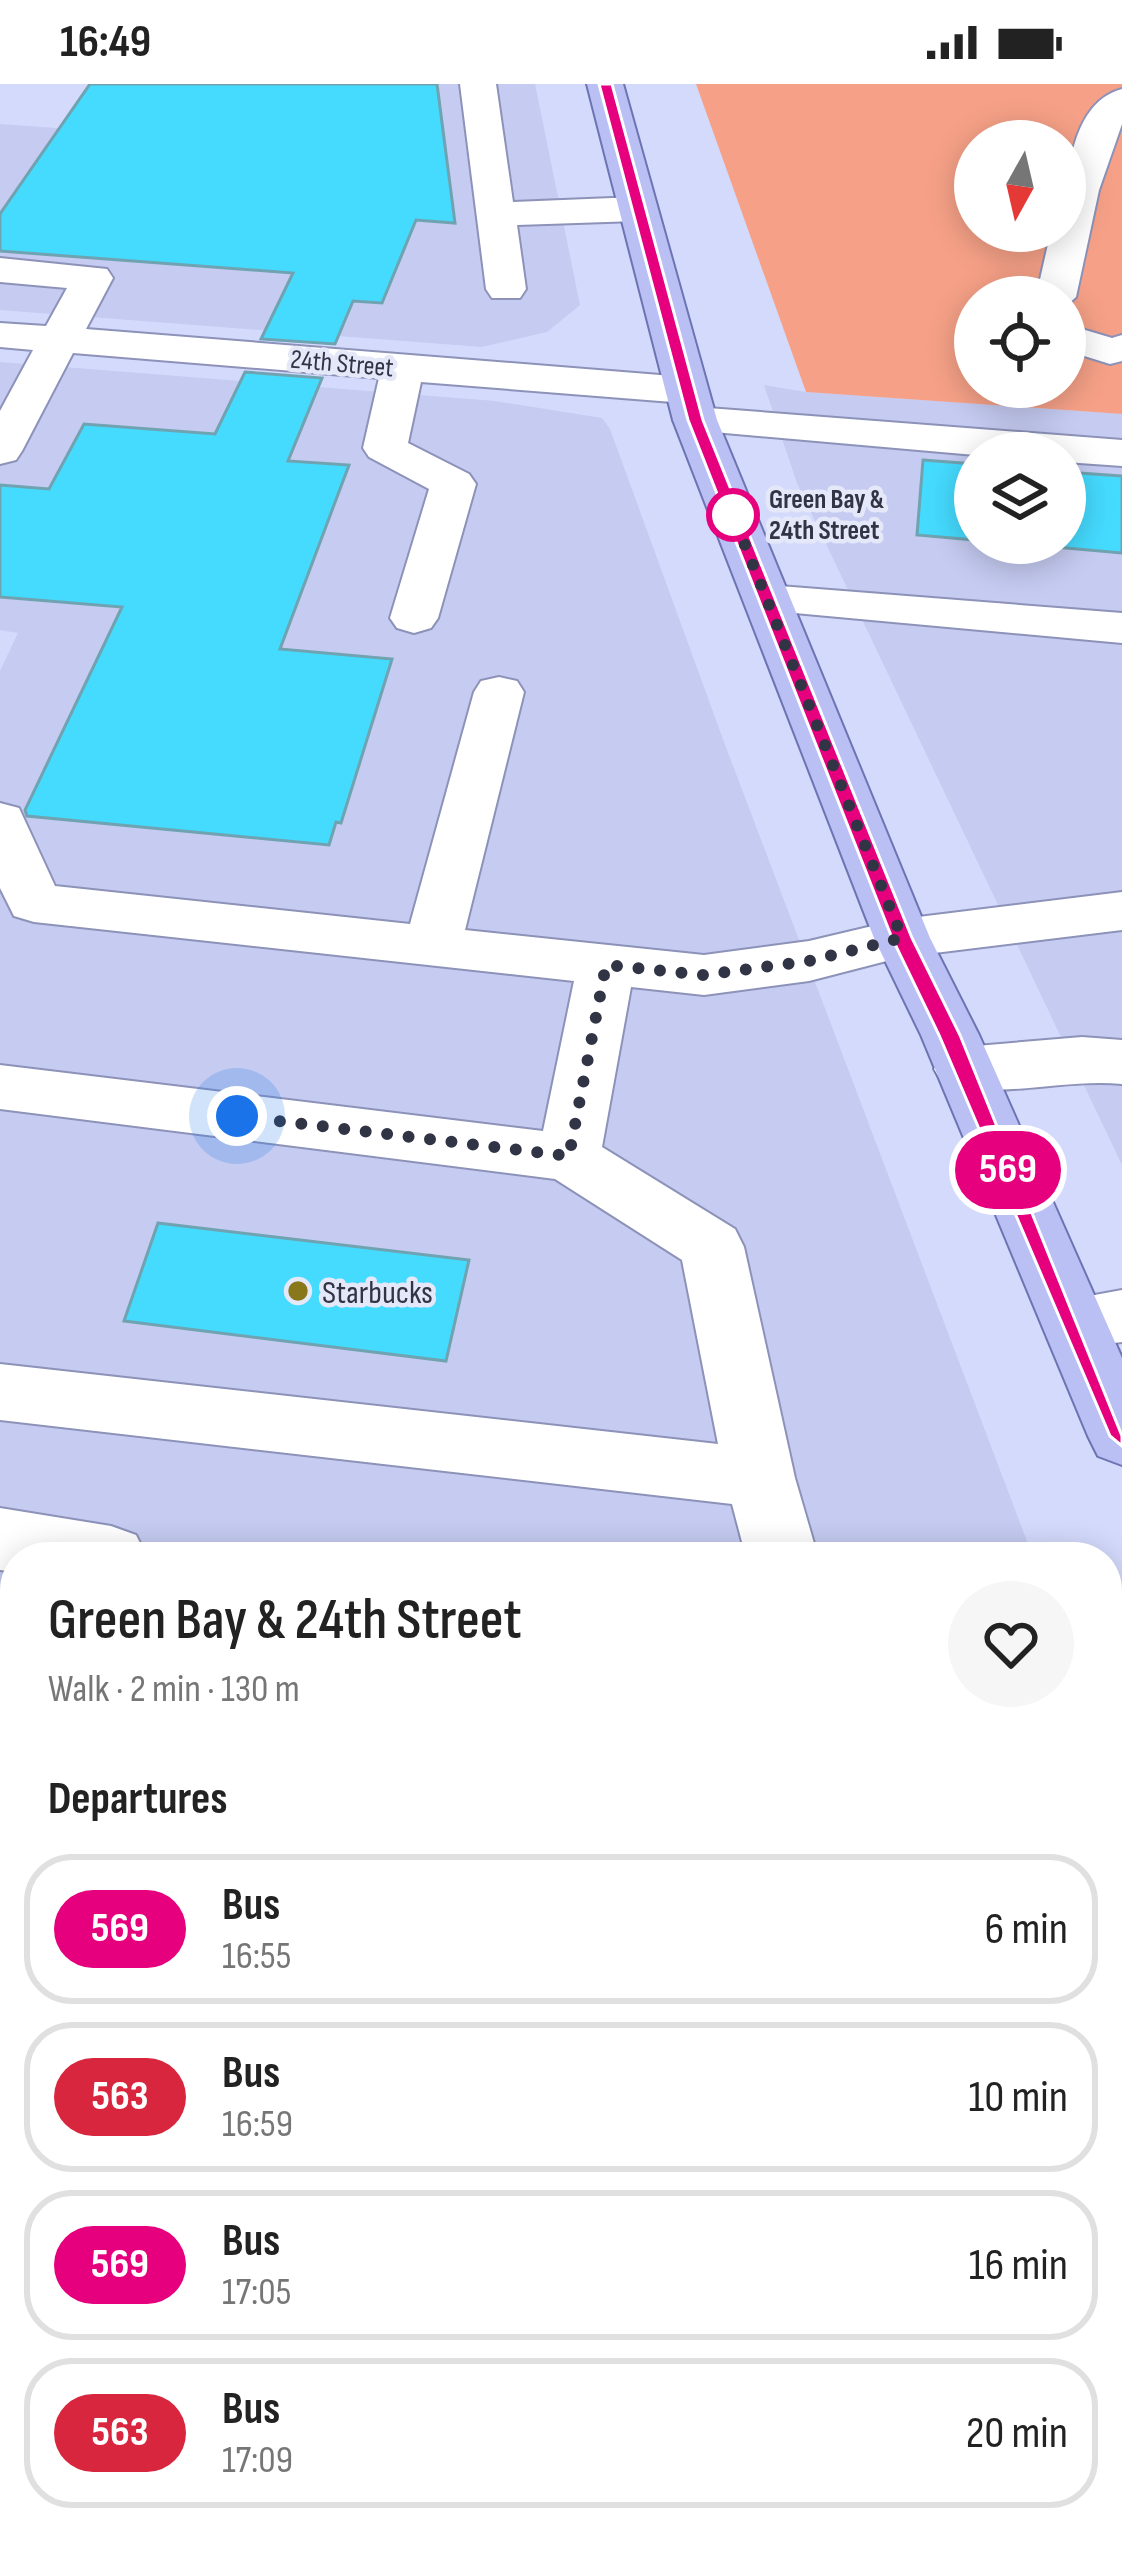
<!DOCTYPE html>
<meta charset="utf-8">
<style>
body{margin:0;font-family:"Sofia Sans Condensed",sans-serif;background:#f6f6f6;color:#222;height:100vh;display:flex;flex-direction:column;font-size:45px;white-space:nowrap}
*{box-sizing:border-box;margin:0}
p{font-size:39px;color:#767676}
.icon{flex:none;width:66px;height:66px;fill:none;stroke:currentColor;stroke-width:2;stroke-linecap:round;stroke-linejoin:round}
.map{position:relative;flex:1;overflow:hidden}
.side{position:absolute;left:0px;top:1458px;width:1122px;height:1008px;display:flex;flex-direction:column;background:#fff;border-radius:48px 48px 0 0;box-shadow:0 6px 30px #0003}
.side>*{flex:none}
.badge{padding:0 24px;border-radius:39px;font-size:42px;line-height:78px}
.needle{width:78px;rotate:188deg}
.buttons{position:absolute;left:954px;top:36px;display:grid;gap:24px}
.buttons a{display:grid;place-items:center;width:132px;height:132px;border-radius:50%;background:#fff;box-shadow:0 6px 30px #0003;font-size:60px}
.you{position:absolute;width:60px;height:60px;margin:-30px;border:9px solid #fff;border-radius:50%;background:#1a73e8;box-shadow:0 0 0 18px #1a73e833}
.map>.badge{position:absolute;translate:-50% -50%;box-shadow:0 0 0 6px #fff}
h2{padding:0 48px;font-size:45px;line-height:108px}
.round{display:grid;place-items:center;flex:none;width:126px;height:126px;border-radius:63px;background:#f6f6f6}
.headline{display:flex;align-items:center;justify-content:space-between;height:204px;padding:0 48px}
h1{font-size:57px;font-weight:600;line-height:90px}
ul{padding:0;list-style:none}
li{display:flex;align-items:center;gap:36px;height:150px;margin:0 24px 18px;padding:0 24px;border:6px solid #e0e0e0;border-radius:48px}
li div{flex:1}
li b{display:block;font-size:45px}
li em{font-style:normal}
li .badge{min-width:132px;font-weight:700;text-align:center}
.status{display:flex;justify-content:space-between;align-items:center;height:84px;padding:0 60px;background:#fff;direction:ltr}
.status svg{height:33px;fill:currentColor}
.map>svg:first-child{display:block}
.built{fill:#c5cbf1;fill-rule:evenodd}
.green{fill:#f6a187;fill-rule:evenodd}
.forest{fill:#f58f70}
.building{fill:#45dbff;stroke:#70a3b1;stroke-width:3}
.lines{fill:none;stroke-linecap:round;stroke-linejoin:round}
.minor-casing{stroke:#8c92b8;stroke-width:4}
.major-casing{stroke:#6c74b2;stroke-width:4}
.minor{fill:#fff;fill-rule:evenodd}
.major{fill:#bac0f4;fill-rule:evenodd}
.line{fill:#e6007e;stroke:#fff;stroke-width:3}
.walk{stroke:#313444;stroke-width:12;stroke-dasharray:0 21.6}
.stop-dot{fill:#fff;stroke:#e6007e;stroke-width:6}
.poi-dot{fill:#88771b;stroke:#e5e8f9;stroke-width:4.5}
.labels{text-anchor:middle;stroke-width:9;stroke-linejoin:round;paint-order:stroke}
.far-street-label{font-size:27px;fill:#313444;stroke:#e5e8f9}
.far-stop-label{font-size:27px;font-weight:bold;fill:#313444;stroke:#e5e8f9;text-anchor:start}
.poi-label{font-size:33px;fill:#313444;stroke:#e5e8f9;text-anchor:start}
</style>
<div class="status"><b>16:49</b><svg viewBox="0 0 49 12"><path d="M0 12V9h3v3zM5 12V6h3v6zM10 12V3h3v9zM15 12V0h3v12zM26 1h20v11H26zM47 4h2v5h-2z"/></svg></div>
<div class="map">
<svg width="1122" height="2466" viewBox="0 0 1122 2466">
<rect width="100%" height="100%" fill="#d4dafc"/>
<!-- built -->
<path class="built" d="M188 0H535L580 221 547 248 482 263 0 226V40L182 53Z
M0 278 495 317 602 334 610 345 724 658 1033 1473H15V2173L0 2170V587L18 549 0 546Z
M764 301 806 308 1122 330V1081L797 399ZM975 369H1065V459H975Z
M1107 1670 1122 1709V2417L1107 2414Z"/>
<!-- green -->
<path class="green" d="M696 0H1122V330L806 308ZM975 57H1065V147H975ZM975 213H1065V303H975Z"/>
<!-- forest -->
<path class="forest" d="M0 2170 15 2173V2451H1090L1112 2466H0Z"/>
<!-- building -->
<path class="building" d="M90 0H437L455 139 416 136 382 219 353 217 335 260 261 255 293 189 0 167V130Z
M245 288 322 294 288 377 349 381 280 565 392 575 341 739 336 738 329 761 27 732 25 726 122 523 0 513V401L49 405 84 340 215 350Z
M923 376 975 380V456L917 451Z
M1065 388 1122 392V469L1011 459H1065Z
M158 1139 469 1176 446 1277 124 1237Z"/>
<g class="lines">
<defs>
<path id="minor" d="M460 0H496L513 118 637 113 651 117 656 125 651 133 637 137 517 141 526 205 520 214H492L486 205Z
M1122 5V40L1099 106 1076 213 1065 223V213H1036L1051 147H1065C1065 103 1068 19 1122 5Z
M0 174 107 185 113 194 86 245 685 293 700 297 706 306 700 315 685 319 421 298 408 359 469 390 476 400 438 534 431 544 414 549 397 544 390 534 429 405 369 373 363 364 379 294 73 269 22 367 16 376 0 380V327L33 266 0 263V239L46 242 67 204 0 198Z
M1065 240 1112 254 1122 251V277L1110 280 1065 266Z
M695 323 1122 356V382L1065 378V369L975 371 680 345 673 336 680 327Z
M767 501 1122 529V559L750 525 743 515 750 505Z
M499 593 517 597 524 608 465 846 704 871 809 857 902 835 1122 808V846L902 873 809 897 704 911 631 903 602 1063 735 1145 744 1163 795 1394 818 1473H746L732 1420 0 1336V1280L718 1360 682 1176 555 1095 0 1025V981L543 1047 574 897 34 838 14 832 0 804V719L19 724 55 802 410 840 474 608 481 597Z
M1082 953 1122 956V1000C1065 994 995 1016 943 1000L934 985 943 970 964 963Z
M1122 1206V1258L1074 1264 1051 1257 1041 1238 1051 1219Z
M0 1424 111 1442 136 1451 147 1473H15V1488L0 1486Z
M1122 1545V1613L1107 1616V1548Z
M0 2104 15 2107V2195L0 2192Z"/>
<path id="major" d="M587 0H623L717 336 930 854 979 951 1122 1274V1381L1098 1372 1088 1352 921 951 874 854 673 336Z"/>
</defs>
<!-- minor casing -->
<use href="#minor" class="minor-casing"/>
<!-- major casing -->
<use href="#major" class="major-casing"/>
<!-- minor -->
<use href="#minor" class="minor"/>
<!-- major -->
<use href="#major" class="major"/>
</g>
<!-- line -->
<path class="line" d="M599 0H612L703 336 912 854 960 951 1122 1352V1362L1110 1352 939 951 892 854 688 336Z"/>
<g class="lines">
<!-- walk -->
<path class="walk" d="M237 1032 569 1072 606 881 704 891 809 877 902 854 733 431"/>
</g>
<!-- markers -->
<circle class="stop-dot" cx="733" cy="431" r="24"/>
<circle class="poi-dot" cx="298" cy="1207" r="12"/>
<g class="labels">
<!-- far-street labels -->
<g class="far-street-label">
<text transform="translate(342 279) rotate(5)" y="9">24th Street</text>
</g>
<!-- far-stop labels -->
<g class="far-stop-label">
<text x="769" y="424">Green Bay &amp;<tspan x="769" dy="31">24th Street</tspan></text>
</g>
<!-- poi labels -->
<g class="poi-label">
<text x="322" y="1219">Starbucks</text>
</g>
</g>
</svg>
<div class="buttons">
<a><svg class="needle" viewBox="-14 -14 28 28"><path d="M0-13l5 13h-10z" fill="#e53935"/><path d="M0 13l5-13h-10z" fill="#767676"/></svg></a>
<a><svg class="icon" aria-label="locate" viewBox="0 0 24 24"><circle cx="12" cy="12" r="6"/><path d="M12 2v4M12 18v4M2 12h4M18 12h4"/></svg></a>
<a><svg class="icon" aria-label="layers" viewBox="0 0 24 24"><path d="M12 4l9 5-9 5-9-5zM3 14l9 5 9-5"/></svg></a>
</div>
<div class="you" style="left:237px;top:1032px"></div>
<b class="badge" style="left:1008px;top:1086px;background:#e6007e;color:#fff">569</b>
<section class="side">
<div class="headline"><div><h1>Green Bay &amp; 24th Street</h1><p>Walk · 2 min · 130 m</p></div><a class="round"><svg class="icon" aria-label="heart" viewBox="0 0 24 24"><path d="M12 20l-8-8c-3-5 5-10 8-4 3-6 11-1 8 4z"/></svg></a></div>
<h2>Departures</h2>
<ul>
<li><span class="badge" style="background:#e6007e;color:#fff">569</span><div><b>Bus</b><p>16:55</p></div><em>6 min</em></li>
<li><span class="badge" style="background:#d7263d;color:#fff">563</span><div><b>Bus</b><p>16:59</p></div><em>10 min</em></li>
<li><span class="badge" style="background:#e6007e;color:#fff">569</span><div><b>Bus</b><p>17:05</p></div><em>16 min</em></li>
<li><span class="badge" style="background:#d7263d;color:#fff">563</span><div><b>Bus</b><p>17:09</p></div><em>20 min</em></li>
</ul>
</section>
</div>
